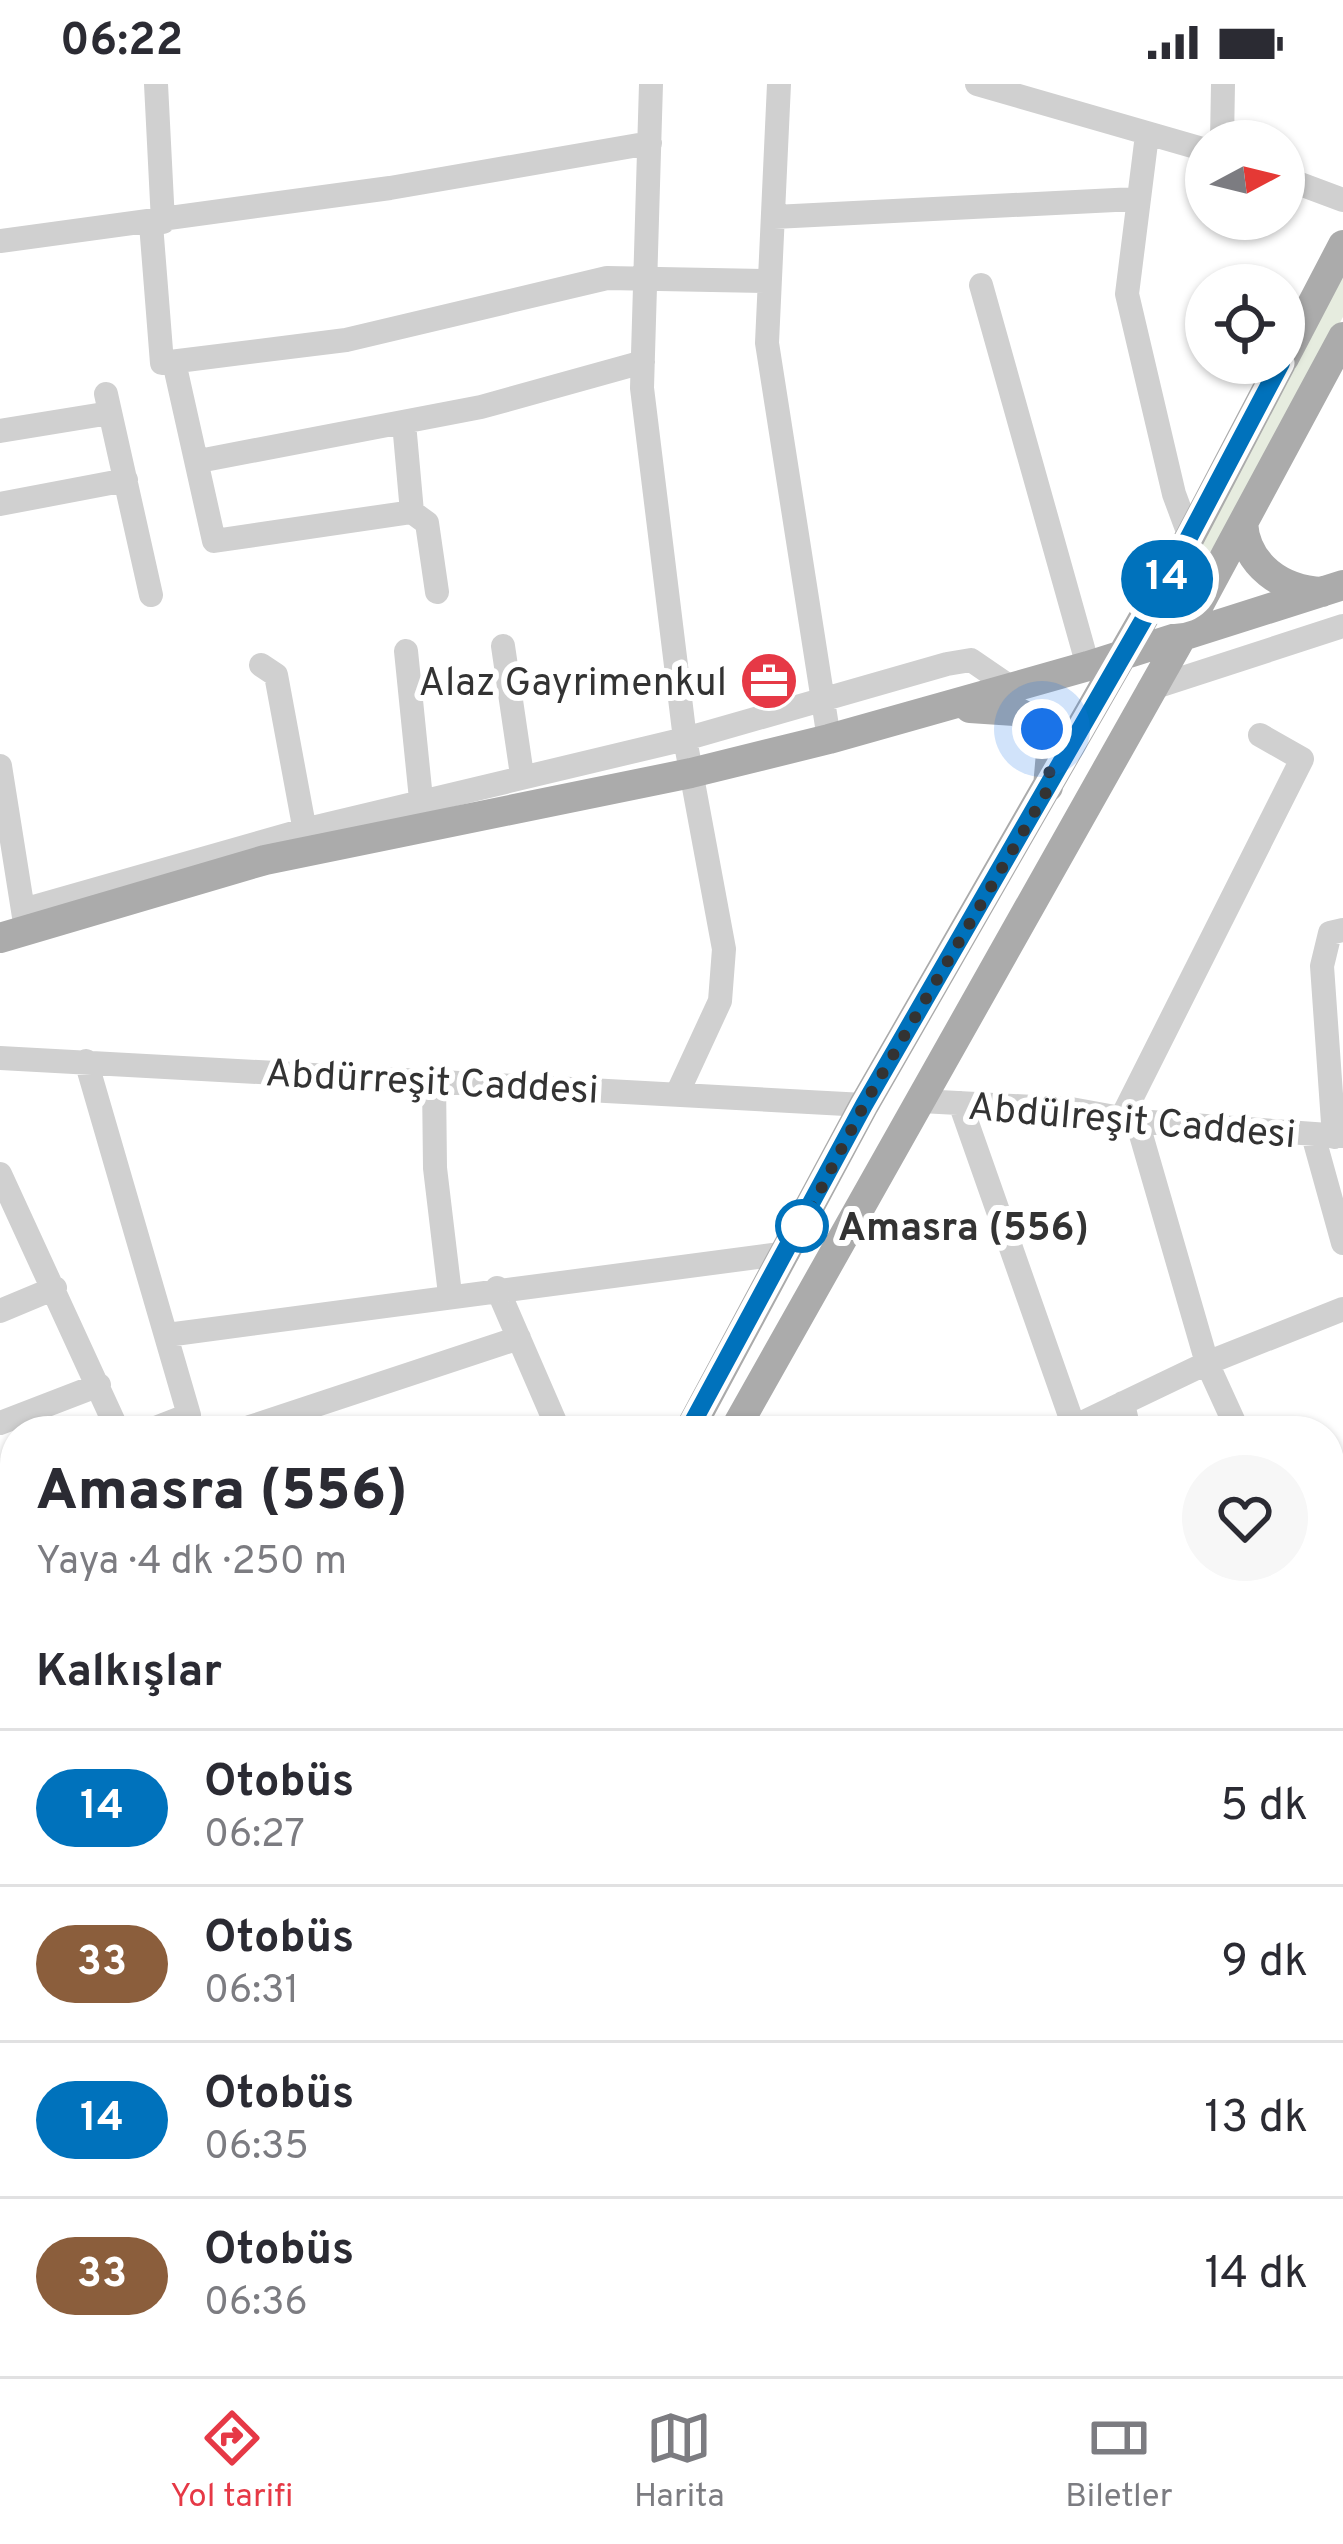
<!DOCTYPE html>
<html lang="tr">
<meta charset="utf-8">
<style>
body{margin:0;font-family:Overpass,sans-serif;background:#f7f7f7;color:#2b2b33;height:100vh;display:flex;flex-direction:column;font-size:45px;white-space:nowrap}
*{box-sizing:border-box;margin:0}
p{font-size:39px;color:#7c7c81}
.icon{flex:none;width:66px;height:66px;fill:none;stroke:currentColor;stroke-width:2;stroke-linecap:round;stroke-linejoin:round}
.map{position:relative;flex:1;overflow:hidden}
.sheet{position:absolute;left:0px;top:1332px;width:1344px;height:960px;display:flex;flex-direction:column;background:#fff;border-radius:48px 48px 0 0;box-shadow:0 3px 9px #0004}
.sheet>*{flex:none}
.badge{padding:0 24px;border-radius:39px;font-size:42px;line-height:78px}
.needle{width:78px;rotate:83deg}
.buttons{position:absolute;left:1185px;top:36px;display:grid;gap:24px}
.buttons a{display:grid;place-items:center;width:120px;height:120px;border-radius:50%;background:#fff;box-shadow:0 3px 9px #0004;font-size:60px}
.you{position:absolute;width:60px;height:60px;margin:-30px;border:9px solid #fff;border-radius:50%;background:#1a73e8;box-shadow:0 0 0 18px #1a73e833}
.map>.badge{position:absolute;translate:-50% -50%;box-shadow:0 0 0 6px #fff}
h2{padding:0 36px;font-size:45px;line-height:108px}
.round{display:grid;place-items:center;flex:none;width:126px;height:126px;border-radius:63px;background:#f7f7f7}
.headline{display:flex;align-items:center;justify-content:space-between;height:204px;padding:0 36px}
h1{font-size:57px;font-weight:800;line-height:90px}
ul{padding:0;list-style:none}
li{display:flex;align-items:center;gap:36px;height:156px;padding:0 36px;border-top:3px solid #e1e1e2}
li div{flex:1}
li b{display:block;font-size:45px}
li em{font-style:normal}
li .badge{min-width:132px;font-weight:700;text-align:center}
.status{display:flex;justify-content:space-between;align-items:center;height:84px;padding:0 60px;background:#fff;direction:ltr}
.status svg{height:33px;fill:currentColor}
.dock{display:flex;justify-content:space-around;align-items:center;height:168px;border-top:3px solid #e1e1e2;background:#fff;font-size:33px;color:#7c7c81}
.dock a{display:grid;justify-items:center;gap:6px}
.dock .on{color:#e63946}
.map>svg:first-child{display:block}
.green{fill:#e6ecdf}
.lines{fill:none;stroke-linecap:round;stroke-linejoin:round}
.minor{stroke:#d0d0d0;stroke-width:24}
.major{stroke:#ababab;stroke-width:30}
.line-casing{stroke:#fff;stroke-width:27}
.line{stroke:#0072bc;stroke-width:18}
.walk{stroke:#333;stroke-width:12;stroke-dasharray:0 21.6}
.stop-dot{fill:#fff;stroke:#0072bc;stroke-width:6}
.labels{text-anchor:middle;stroke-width:12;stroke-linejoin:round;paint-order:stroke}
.poi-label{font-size:39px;fill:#333;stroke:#fff;text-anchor:end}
.street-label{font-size:39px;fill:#333;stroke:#fff}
.stop-label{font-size:39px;font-weight:bold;fill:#333;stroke:#fff;text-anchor:start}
</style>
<div class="status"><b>06:22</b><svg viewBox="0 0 49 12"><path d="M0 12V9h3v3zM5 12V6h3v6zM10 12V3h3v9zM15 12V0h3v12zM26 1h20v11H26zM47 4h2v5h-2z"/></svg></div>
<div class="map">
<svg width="1343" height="2292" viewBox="0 0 1343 2292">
<rect width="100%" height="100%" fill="#fff"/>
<!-- green -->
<path class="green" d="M1343 181V233L1254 398 1193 495 1181 489Z"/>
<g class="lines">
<!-- minor -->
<path class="minor" d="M156 0 163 138
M651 0 642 304 685 655 724 865 720 917 677 1010
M779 0 767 259 829 655
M977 0 1206 66
M1147 51 1127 210 1174 410 1190 453
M1222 57 1223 0
M1284 94 1343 116
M774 133 1135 115
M151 140 162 279 346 256 607 194 766 197
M0 157 390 104 650 59
M981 201 1088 582
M174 278 214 457 412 428 404 339
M106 310 151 511
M0 347 110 329
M199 377 481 323 643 278
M0 420 126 396
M412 428 427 439 437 508
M503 562 522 691
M406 567 421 715
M261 581 276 591 307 758
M1149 605 1343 542
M0 682 25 839
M23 826 304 746 685 655 947 580 971 576 1013 605
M0 974 864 1021
M86 977 189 1331 148 1347
M434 996 435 1084 450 1210
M921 1017 1071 1025 1137 1037 1343 1052
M960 1019 1074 1343
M1121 1035 1302 675 1260 651
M1137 1037 1207 1279 1238 1347
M1313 1051 1343 1159
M1334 1053 1322 882 1330 849 1343 846
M0 1090 118 1347
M497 1204 559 1347
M0 1227 55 1204
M167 1251 788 1169
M1123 1319 1129 1347
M0 1339 99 1301
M250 1343 519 1254
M1065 1347 1207 1279 1343 1225
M1329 1400 1343 1416
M0 1481 15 1473
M1329 1512 1343 1536
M0 1582 15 1575
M1329 1608 1343 1632
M0 1619 15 1659
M1329 1763 1343 1784
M0 1821 15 1856
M0 1898 15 1890
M1329 1989 1343 2004
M1329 2070 1343 2055
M0 2088 15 2083
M407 2277 418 2292
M952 2277 963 2292
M1242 2277 1255 2292
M882 2292 903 2277
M1081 2292 1101 2277"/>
<!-- major -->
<path class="major" d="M1284 274 1343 161
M1243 439C1246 482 1282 506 1322 508
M970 624 1015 627 1036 637 1051 669 1048 703
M0 854 265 776 691 689 829 655 1088 582 1343 501
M689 1347 864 1021 1190 453 1281 279
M734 1347 1181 554 1343 253
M630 2277 631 2292
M668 2277 670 2292"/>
</g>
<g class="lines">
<defs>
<path id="line" d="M688 1347 864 1021 1168 493 1281 279"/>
</defs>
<!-- line casing -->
<use href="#line" class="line-casing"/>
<!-- line -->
<use href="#line" class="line"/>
<!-- walk -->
<path class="walk" d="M802 1142 864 1021 1048 705 1051 669 1042 645"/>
</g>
<!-- icons -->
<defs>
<symbol id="office-disc" viewBox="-11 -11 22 22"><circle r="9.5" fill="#e63946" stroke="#fff"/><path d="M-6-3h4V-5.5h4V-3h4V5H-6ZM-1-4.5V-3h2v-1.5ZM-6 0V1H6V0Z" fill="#fff"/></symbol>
</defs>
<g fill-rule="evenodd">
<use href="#office-disc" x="736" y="564" width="66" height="66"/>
</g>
<!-- markers -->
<circle class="stop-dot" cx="802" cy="1142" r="24"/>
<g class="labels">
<!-- poi labels -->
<g class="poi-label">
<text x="727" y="611">Alaz Gayrimenkul</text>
</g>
<!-- street labels -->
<g class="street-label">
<text transform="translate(432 996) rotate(3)" y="14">Abdürreşit Caddesi</text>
<text transform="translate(1132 1035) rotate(5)" y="14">Abdülreşit Caddesi</text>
</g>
<!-- stop labels -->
<g class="stop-label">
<text x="838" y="1156">Amasra (556)</text>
</g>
</g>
</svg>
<div class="buttons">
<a><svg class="needle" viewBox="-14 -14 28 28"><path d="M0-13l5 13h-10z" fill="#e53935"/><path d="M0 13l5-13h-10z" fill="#7c7c81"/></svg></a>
<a><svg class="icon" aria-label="locate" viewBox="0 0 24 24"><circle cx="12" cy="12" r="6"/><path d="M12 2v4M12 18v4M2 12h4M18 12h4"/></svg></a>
</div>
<div class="you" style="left:1042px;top:645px"></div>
<b class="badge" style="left:1167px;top:495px;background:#0072bc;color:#fff">14</b>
<section class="sheet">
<div class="headline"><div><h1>Amasra (556)</h1><p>Yaya · 4 dk · 250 m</p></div><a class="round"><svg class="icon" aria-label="heart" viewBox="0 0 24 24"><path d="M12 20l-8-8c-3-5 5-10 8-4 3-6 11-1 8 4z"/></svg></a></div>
<h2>Kalkışlar</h2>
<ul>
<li><span class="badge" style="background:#0072bc;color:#fff">14</span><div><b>Otobüs</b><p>06:27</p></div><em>5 dk</em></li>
<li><span class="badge" style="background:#8b5e3c;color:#fff">33</span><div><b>Otobüs</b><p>06:31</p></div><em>9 dk</em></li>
<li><span class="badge" style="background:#0072bc;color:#fff">14</span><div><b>Otobüs</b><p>06:35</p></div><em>13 dk</em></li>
<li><span class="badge" style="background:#8b5e3c;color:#fff">33</span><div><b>Otobüs</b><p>06:36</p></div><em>14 dk</em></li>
</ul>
</section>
</div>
<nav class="dock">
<a class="on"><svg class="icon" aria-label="directions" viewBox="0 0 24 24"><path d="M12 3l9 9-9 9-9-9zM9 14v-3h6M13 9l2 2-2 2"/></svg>Yol tarifi</a>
<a><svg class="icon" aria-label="map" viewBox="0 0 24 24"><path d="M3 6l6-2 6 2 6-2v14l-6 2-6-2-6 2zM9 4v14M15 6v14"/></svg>Harita</a>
<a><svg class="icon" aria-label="tickets" viewBox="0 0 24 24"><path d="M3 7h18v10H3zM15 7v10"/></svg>Biletler</a>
</nav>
